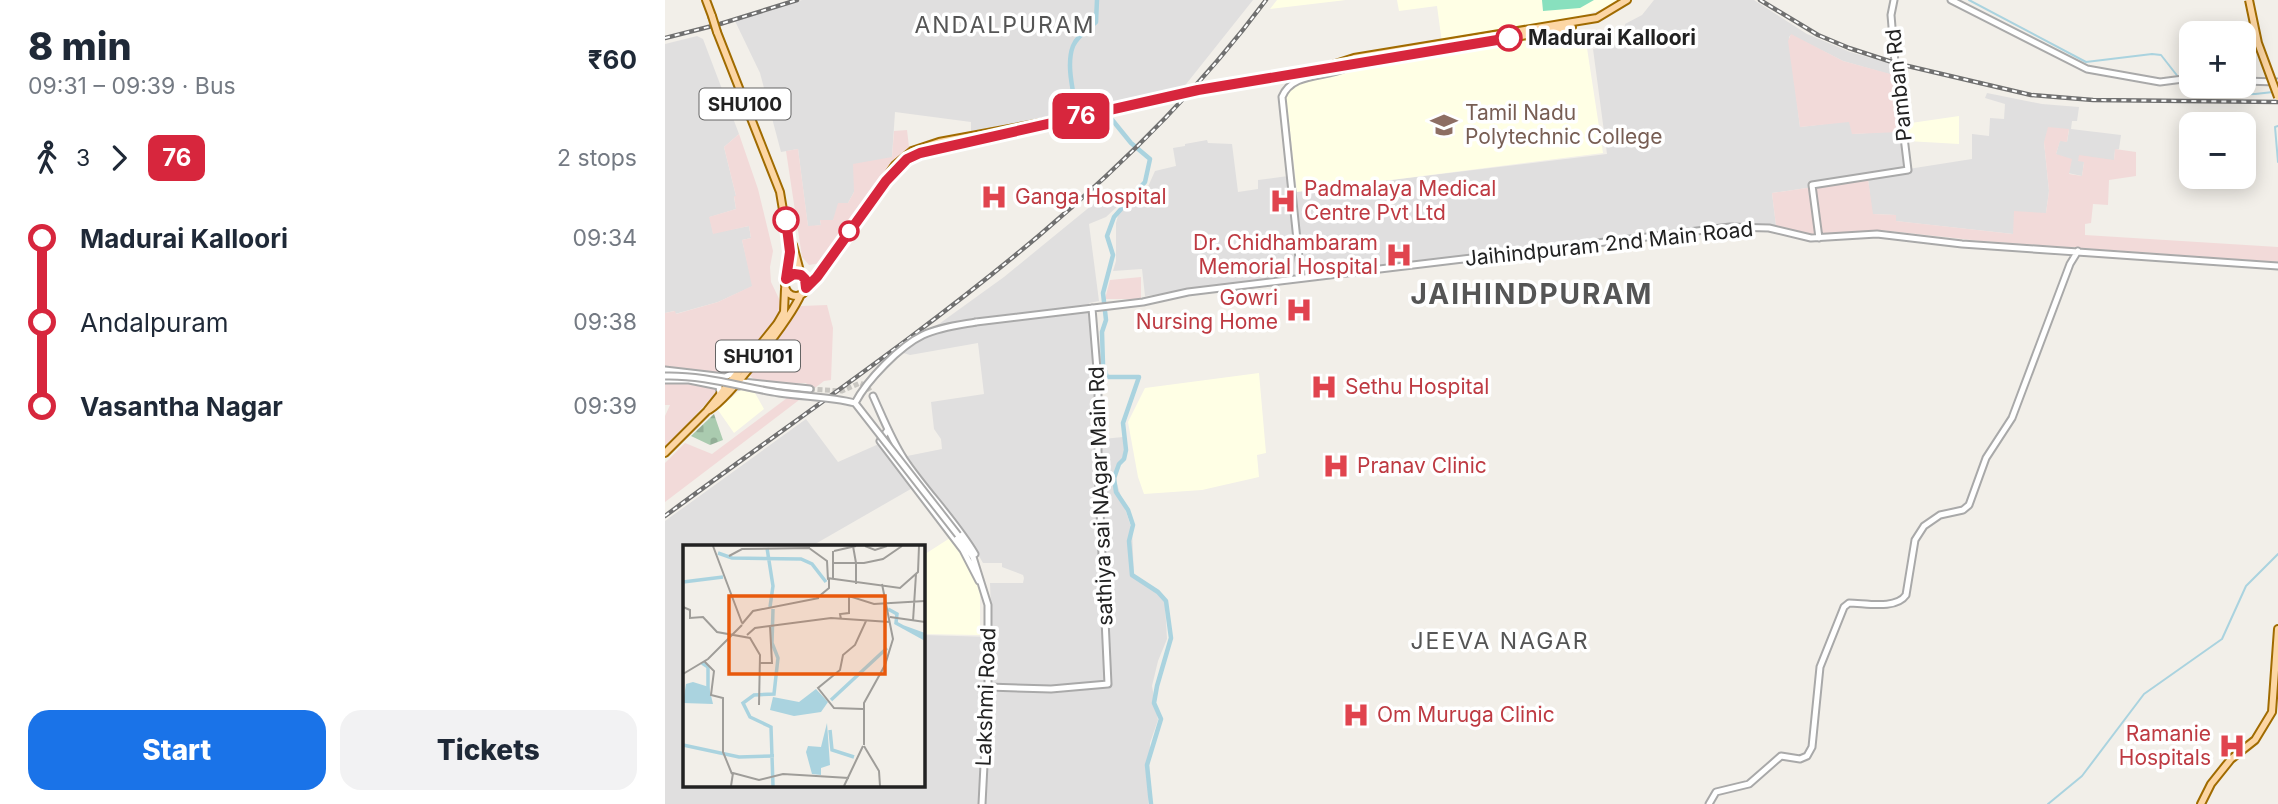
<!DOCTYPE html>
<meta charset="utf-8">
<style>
body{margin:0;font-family:Inter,sans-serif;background:#f2f2f3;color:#1f2937;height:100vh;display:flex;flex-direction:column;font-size:26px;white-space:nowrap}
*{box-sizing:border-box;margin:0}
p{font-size:23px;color:#747a83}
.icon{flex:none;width:38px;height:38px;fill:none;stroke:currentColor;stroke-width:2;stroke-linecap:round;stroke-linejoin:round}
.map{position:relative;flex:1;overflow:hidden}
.sheet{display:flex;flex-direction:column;background:#fff;width:665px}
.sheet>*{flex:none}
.badge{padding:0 14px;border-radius:10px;font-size:24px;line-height:46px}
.fabs{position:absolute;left:1514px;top:21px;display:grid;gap:14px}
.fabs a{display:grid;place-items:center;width:77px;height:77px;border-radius:14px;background:#fff;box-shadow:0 4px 18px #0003;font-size:35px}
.map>.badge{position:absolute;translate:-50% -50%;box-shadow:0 0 0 4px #fff}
.legs{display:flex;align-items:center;gap:10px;height:77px;padding:0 28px;font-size:23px}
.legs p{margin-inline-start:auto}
.head{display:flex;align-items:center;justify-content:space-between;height:119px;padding:0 28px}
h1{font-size:38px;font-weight:800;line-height:52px}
.primary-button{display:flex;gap:14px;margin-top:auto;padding:14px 28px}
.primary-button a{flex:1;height:80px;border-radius:21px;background:#1a73e8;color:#fff;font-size:28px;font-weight:800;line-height:80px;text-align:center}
.primary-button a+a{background:#f2f2f3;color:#1f2937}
ul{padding:0 28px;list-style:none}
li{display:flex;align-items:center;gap:24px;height:84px;font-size:26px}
li i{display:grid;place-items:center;width:10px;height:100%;margin:0 9px;background:currentColor}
li i::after{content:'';width:18px;height:18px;margin:-9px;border:5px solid;border-radius:50%;background:#fff}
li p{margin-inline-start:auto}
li:first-child i{background:linear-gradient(#0000 50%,currentColor 0)}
li:last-child i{background:linear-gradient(currentColor 50%,#0000 0)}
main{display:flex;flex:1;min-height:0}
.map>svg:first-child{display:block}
.residential{fill:#e0dfdf}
.commercial{fill:#f2dad9}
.education{fill:#ffffe5}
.cemetery{fill:url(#cemetery-stones)}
.pitch{fill:#88e0be}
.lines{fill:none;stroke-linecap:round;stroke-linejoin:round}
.stream{stroke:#aad3df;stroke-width:2}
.canal{stroke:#aad3df;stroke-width:4.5}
.tertiary-tunnel{stroke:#c8c6c1;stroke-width:5;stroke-dasharray:5 2.5;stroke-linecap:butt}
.tertiary-casing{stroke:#a9a9a9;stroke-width:9}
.primary-casing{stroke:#a06b00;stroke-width:10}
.tertiary{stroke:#fff;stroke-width:5}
.primary{stroke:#fcd6a4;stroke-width:6}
.rail-casing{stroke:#707070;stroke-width:4.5}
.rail{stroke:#fff;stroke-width:2;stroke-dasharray:5;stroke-linecap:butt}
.tertiary-bridge-casing{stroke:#a9a9a9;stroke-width:9;stroke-linecap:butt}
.primary-bridge-casing{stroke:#a06b00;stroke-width:10;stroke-linecap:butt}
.tertiary-bridge{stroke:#fff;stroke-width:5}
.primary-bridge{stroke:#fcd6a4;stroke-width:6}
.line-1-casing{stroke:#fff;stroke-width:16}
.line-1{stroke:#d7263d;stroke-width:10}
.stop-1-dot{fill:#fff;stroke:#d7263d;stroke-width:3.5}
.labels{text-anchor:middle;stroke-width:7;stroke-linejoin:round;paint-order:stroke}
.shield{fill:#fff;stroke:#646464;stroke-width:2}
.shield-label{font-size:19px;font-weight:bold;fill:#222}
.stop-label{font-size:21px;font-weight:bold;fill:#222;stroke:#fff;text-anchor:start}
.street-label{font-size:21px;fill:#222;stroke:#fff}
.education-label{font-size:21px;fill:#785e54;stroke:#fff;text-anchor:start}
.health-label{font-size:21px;fill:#be3a42;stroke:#fff;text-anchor:start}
.neighbourhood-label{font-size:23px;letter-spacing:2px;fill:#555;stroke:#fff}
.district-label{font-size:28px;font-weight:bold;letter-spacing:2px;fill:#555;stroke:#fff}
.inset-river{fill:none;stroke:#aad3df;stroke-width:3.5}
.inset-road{fill:none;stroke:#9f9d99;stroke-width:2}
.view{fill:#e8590c;fill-opacity:0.15;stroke:#e8590c;stroke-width:3.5}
.inset-edge{fill:none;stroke:#222;stroke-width:3.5}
</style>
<main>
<section class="sheet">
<div class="head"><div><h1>8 min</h1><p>09:31 – 09:39 · Bus</p></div><b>₹60</b></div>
<div class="legs"><svg class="icon" aria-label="walk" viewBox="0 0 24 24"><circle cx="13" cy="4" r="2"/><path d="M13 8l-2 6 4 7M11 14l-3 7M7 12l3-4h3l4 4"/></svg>3<svg class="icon" aria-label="forward" viewBox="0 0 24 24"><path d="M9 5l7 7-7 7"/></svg><b class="badge" style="background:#d7263d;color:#fff">76</b><p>2 stops</p></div>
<ul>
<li><i style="color:#d7263d"></i><b>Madurai Kalloori</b><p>09:34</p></li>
<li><i style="color:#d7263d"></i><span>Andalpuram</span><p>09:38</p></li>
<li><i style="color:#d7263d"></i><b>Vasantha Nagar</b><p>09:39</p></li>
</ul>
<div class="primary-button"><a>Start</a><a>Tickets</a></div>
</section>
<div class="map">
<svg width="1613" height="804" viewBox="0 0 1613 804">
<defs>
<pattern id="cemetery-stones" width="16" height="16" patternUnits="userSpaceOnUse" patternTransform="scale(1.75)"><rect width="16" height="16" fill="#aacbaf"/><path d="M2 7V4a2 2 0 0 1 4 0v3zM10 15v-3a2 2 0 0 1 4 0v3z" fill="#92ae96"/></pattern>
</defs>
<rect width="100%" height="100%" fill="#f2efe9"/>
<!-- residential -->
<path class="residential" d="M137 0H588L518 88 358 123 306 131V122L230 112 227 157 189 192 183 203 168 220H155L156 225 143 227 133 149 116 152 95 73 70 21Z
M989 0H1089L1142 34 1185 52 1227 64V75L1178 61 1126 35 1124 37 1135 127 1185 121 1188 134 1234 131 1239 166 1237 170 1307 159V134L1324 136 1325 118 1339 119 1340 104 1320 98 1322 93 1377 104 1414 107 1412 121H1407L1406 129 1456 135 1454 149 1450 150 1449 160 1419 162 1417 176 1403 173 1391 154 1395 140 1402 142 1404 130 1379 142 1384 191 1381 213 1348 234 1230 221 1231 215 1207 214 1203 179 1107 193 1111 226 1067 224 480 296 477 269 448 271 451 261V223L454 212 473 200 481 191 490 171 511 166 508 148 520 146V144L542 140 543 143 567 144 573 192 593 189V180L623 176 626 192 942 154 928 49 963 42 960 24 977 15Z
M32 36 38 39 74 134 59 147 71 196 69 197 71 209 45 217 48 233 84 226 86 238 77 240 88 286 53 302 10 314 9 311 0 313V44Z
M443 192 454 205 441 217 424 224 434 301 424 303 429 358 428 440 458 437 459 451 451 481 467 530 469 575 471 579 494 591 500 604 502 639 493 661 487 686 493 720 485 743 483 804H0V521L141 419 173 462 216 443 251 486 145 547H19V785H257V635L327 637 325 583H358L359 578 358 575 337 567V563H318L307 544 242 456 277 449 276 439 269 429 266 402 319 394 313 343 245 355 235 352 339 277Z"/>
<!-- commercial -->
<path class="commercial" d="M1126 34 1178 61 1229 75 1235 132 1187 134 1184 122 1135 127 1123 41Z
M1383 127 1404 129 1402 142 1395 141 1391 154 1407 159 1404 174 1417 176 1419 162 1413 161 1414 155 1449 160 1450 149 1471 152V176L1444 180 1443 205 1428 204 1426 223 1420 224V235L1613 247V262L1316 241 1215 230 1148 235 1111 226 1107 193 1203 179 1208 214 1231 215V221L1348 234 1349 211 1381 213 1384 191 1379 142Z
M242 130 244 147 187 216 156 263 144 265 137 257 121 151 133 149 143 226 156 225 155 220H168L173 203H183L189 192 188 164 227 157 229 131Z
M74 134 93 189 108 251 105 267 106 282 117 305 115 315 71 371 0 448V416L5 405H0V313L10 311 11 314 53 302 87 286 77 240 86 238 84 226 48 234 44 217 71 209 69 196H71L59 147Z
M476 277V299H440L445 280Z
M162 305 168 328 166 380 159 381 0 502V463L20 443 47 454 142 383 114 384 89 379 85 376 87 368 136 306Z"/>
<!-- education -->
<path class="education" d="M612 0H681L605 9Z
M732 0H953L940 8 917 16 777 43 772 6 734 11Z
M920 35 938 153 632 192 621 96 629 85 682 71 868 39Z
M1294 116V144L1242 141 1239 124Z
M594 373 601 453 592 455 594 477 537 490 479 494 473 477 463 422 480 388Z
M75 390 90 393 99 409 69 433 53 410Z
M285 538 292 546 315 588V635L257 634V556Z"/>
<!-- cemetery -->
<path class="cemetery" d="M49 414 58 440 45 445 26 436Z"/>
<!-- pitch -->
<path class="pitch" d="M877 0H929L915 8 878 11Z"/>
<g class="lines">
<!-- stream -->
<path class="stream" d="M1304 0 1421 62 1487 54 1496 55 1514 78
M1517 83C1542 97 1580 96 1608 92
M1613 126 1610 127 1613 162
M1383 804 1417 776 1479 694 1557 639 1581 586 1613 554"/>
<!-- canal -->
<path class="canal" d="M432 0 431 22C423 29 412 36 408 46 401 64 408 90 411 108L435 105
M440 111 466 143 485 159 480 182 449 217 442 236 448 255 438 293 441 320 437 332 438 365 442 377H474L458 423 461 450 459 459 454 464 449 478 451 492 463 510 468 525 464 541 467 575 493 592 501 601 506 638 492 686 489 703 496 719 482 765 486 804"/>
<!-- tertiary-tunnel -->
<path class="tertiary-tunnel" d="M145 389 177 391 195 383 202 386 208 396"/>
<defs>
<path id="tertiary" d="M1286 0 1422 69 1495 82 1526 78
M1578 81 1613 82
M1154 238 1147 185 1243 170 1230 63 1226 15 1229 0
M636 278 617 97C627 72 660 78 681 68
M311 322 478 302 523 292 556 288 1065 227 1104 228 1146 238 1212 234 1297 244 1613 266
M0 370 60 377 75 370
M0 380H24L54 386 55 394
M74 386 78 382 145 389
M208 396C218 418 226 439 239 459 261 492 290 520 310 554
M222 431 215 441 298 550 314 581
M293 535 308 557 323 605V687L317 804
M323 687 386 689 443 684 433 468V382L427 308
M1044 804 1051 792 1084 784 1116 756 1135 759 1142 756 1147 747 1155 667 1179 607 1184 603C1200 603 1231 610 1241 595L1250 540 1259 526 1275 515 1298 510 1304 505 1321 458 1347 418 1405 264 1413 251"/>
<path id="primary" d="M41 0 47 16
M52 32 115 192 125 252 121 279
M658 68 689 58 932 18 962 0
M635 72 683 67 907 27
M221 181 242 159 255 153 377 127 384 123
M128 245 136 275
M120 285a11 11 0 1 1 22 0a11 11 0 1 1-22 0Z
M141 288 152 277 230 165 247 151 274 142 424 114
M44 410C65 397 126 318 136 294
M0 453 42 411 112 324 119 312 120 289
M1536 804 1546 784 1566 759 1590 740 1607 712 1613 629"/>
</defs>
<!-- tertiary casing -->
<use href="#tertiary" class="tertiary-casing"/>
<!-- primary casing -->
<use href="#primary" class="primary-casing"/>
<!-- tertiary -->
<use href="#tertiary" class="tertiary"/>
<!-- primary -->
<use href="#primary" class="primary"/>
<defs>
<path id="rail" d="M1095 0 1153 35 1184 48 1230 63 1366 95 1428 100 1613 102
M0 38 55 24 132 0
M0 516C213 358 441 215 601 0"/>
</defs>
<!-- rail casing -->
<use href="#rail" class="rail-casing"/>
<!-- rail -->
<use href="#rail" class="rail"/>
<defs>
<path id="tertiary-bridge" d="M0 376C39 375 76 387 114 393 139 397 164 396 190 403L293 535
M190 403C202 380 235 346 258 335 275 327 294 325 311 322"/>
<path id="primary-bridge" d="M1584 0 1593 43 1613 97
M47 16 52 32
M424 114 533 90 635 72"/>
</defs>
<!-- tertiary-bridge casing -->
<use href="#tertiary-bridge" class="tertiary-bridge-casing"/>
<!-- primary-bridge casing -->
<use href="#primary-bridge" class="primary-bridge-casing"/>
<!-- tertiary-bridge -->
<use href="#tertiary-bridge" class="tertiary-bridge"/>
<!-- primary-bridge -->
<use href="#primary-bridge" class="primary-bridge"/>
</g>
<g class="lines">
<defs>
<path id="line-1" d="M121 220 125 252 121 279 129 274 136 275 140 279 141 288 152 277 221 181 242 159 255 153 533 90 844 38"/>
</defs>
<!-- line-1 casing -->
<use href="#line-1" class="line-1-casing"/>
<!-- line-1 -->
<use href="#line-1" class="line-1"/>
</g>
<!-- icons -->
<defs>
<symbol id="university-bare" viewBox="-9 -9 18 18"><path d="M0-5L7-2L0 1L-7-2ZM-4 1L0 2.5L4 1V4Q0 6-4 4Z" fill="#8d6e63" stroke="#fff" stroke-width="2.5" paint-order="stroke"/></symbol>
<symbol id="hospital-bare" viewBox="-9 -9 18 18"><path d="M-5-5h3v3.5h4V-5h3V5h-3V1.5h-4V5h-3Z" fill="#e0444e" stroke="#fff" stroke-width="2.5" paint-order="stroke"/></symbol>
</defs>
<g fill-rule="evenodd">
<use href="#university-bare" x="760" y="106" width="38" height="38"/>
<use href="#hospital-bare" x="310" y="178" width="38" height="38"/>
<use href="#hospital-bare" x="599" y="182" width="38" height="38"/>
<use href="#hospital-bare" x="715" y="236" width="38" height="38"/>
<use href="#hospital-bare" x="615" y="291" width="38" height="38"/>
<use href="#hospital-bare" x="640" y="368" width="38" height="38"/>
<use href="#hospital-bare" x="652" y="447" width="38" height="38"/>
<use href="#hospital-bare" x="672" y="696" width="38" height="38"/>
<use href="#hospital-bare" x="1548" y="727" width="38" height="38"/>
</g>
<!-- markers -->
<g class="stop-1-dot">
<circle cx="844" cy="38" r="12"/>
<circle cx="121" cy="220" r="12"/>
<circle cx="184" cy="231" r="9"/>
</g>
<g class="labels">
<!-- shield labels -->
<g class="shield">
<rect x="34.5" y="88.5" width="91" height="31" rx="5"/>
<rect x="51" y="340.5" width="84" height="31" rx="5"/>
</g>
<g class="shield-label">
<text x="80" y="111">SHU100</text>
<text x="93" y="363">SHU101</text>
</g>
<!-- stop labels -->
<g class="stop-label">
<text x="863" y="45">Madurai Kalloori</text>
</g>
<!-- street labels -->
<g class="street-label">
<text transform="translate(1234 85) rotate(-96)" y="7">Pamban Rd</text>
<text transform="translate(944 244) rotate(-6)" y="7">Jaihindpuram 2nd Main Road</text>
<text transform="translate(436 496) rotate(-92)" y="7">sathiya sai NAgar Main Rd</text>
<text transform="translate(321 697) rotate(-88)" y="7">Lakshmi Road</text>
</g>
<!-- education labels -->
<g class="education-label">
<text x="800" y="120">Tamil Nadu<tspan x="800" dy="24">Polytechnic College</tspan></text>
</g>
<!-- health labels -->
<g class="health-label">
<text x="639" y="196">Padmalaya Medical<tspan x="639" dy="24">Centre Pvt Ltd</tspan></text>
<text x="350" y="204">Ganga Hospital</text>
<text x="713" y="250" text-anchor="end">Dr. Chidhambaram<tspan x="713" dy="24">Memorial Hospital</tspan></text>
<text x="613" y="305" text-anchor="end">Gowri<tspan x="613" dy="24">Nursing Home</tspan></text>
<text x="680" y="394">Sethu Hospital</text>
<text x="692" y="473">Pranav Clinic</text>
<text x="712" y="722">Om Muruga Clinic</text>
<text x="1546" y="741" text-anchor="end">Ramanie<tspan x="1546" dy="24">Hospitals</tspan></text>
</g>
<!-- neighbourhood labels -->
<g class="neighbourhood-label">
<text x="340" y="33">ANDALPURAM</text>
<text x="835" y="649">JEEVA NAGAR</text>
</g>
<!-- district labels -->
<g class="district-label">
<text x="867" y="304">JAIHINDPURAM</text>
</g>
</g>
<!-- overview -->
<g transform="translate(18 545)">
<rect width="242" height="242" fill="#f2efe9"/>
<path d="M10 137 26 142 30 159 0 158 3 139ZM133 144 145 157 138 167 111 171 87 165 90 152 116 157ZM144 178 147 220 138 223V230L129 229 123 207 125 201 138 202Z" fill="#aad3df"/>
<path class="inset-river" d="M84 3 90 41 87 62M35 8 49 13 118 14 129 19 143 37M0 37 40 32M90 64 89 98 95 113 91 149 71 150 60 158 67 172 88 182 90 241M205 64 214 69 213 78 242 94M220 82 242 90M19 118 25 122V146M148 155 204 103M147 185 149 205 171 212M0 200 56 212 91 211"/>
<path class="inset-road" d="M30 1 59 78M170 1 173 18H181L200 14 219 1M182 1 192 5 204 1M126 3 144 16 145 35M151 6 173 1M46 11 59 4 127 3M151 18H173V39M144 33 217 43 235 27 236 1M150 34V6M134 53 146 43V34M0 62 7 65V73L20 72 34 87 67 93 77 110 76 160M207 72 242 77M158 74 157 69 166 68V51L191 59 242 56M230 76 233 29M59 79 70 66 136 53M64 90 72 83 148 73 207 77M21 116 31 126 28 150 40 153V207L49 229M77 118H89L87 81M0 129 25 114 59 80M180 164 151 163 135 143 157 125 160 110 172 100 183 76M181 200V158L202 120 210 94 199 39M181 201 196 226 197 241M48 241 50 228 76 235 100 229 166 233M161 241 180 201"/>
<path class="view" d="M46 51H202V129H46Z"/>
<rect width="242" height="242" class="inset-edge"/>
</g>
</svg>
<div class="fabs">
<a>+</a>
<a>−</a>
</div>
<b class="badge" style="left:416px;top:116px;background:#d7263d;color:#fff">76</b>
</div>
</main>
